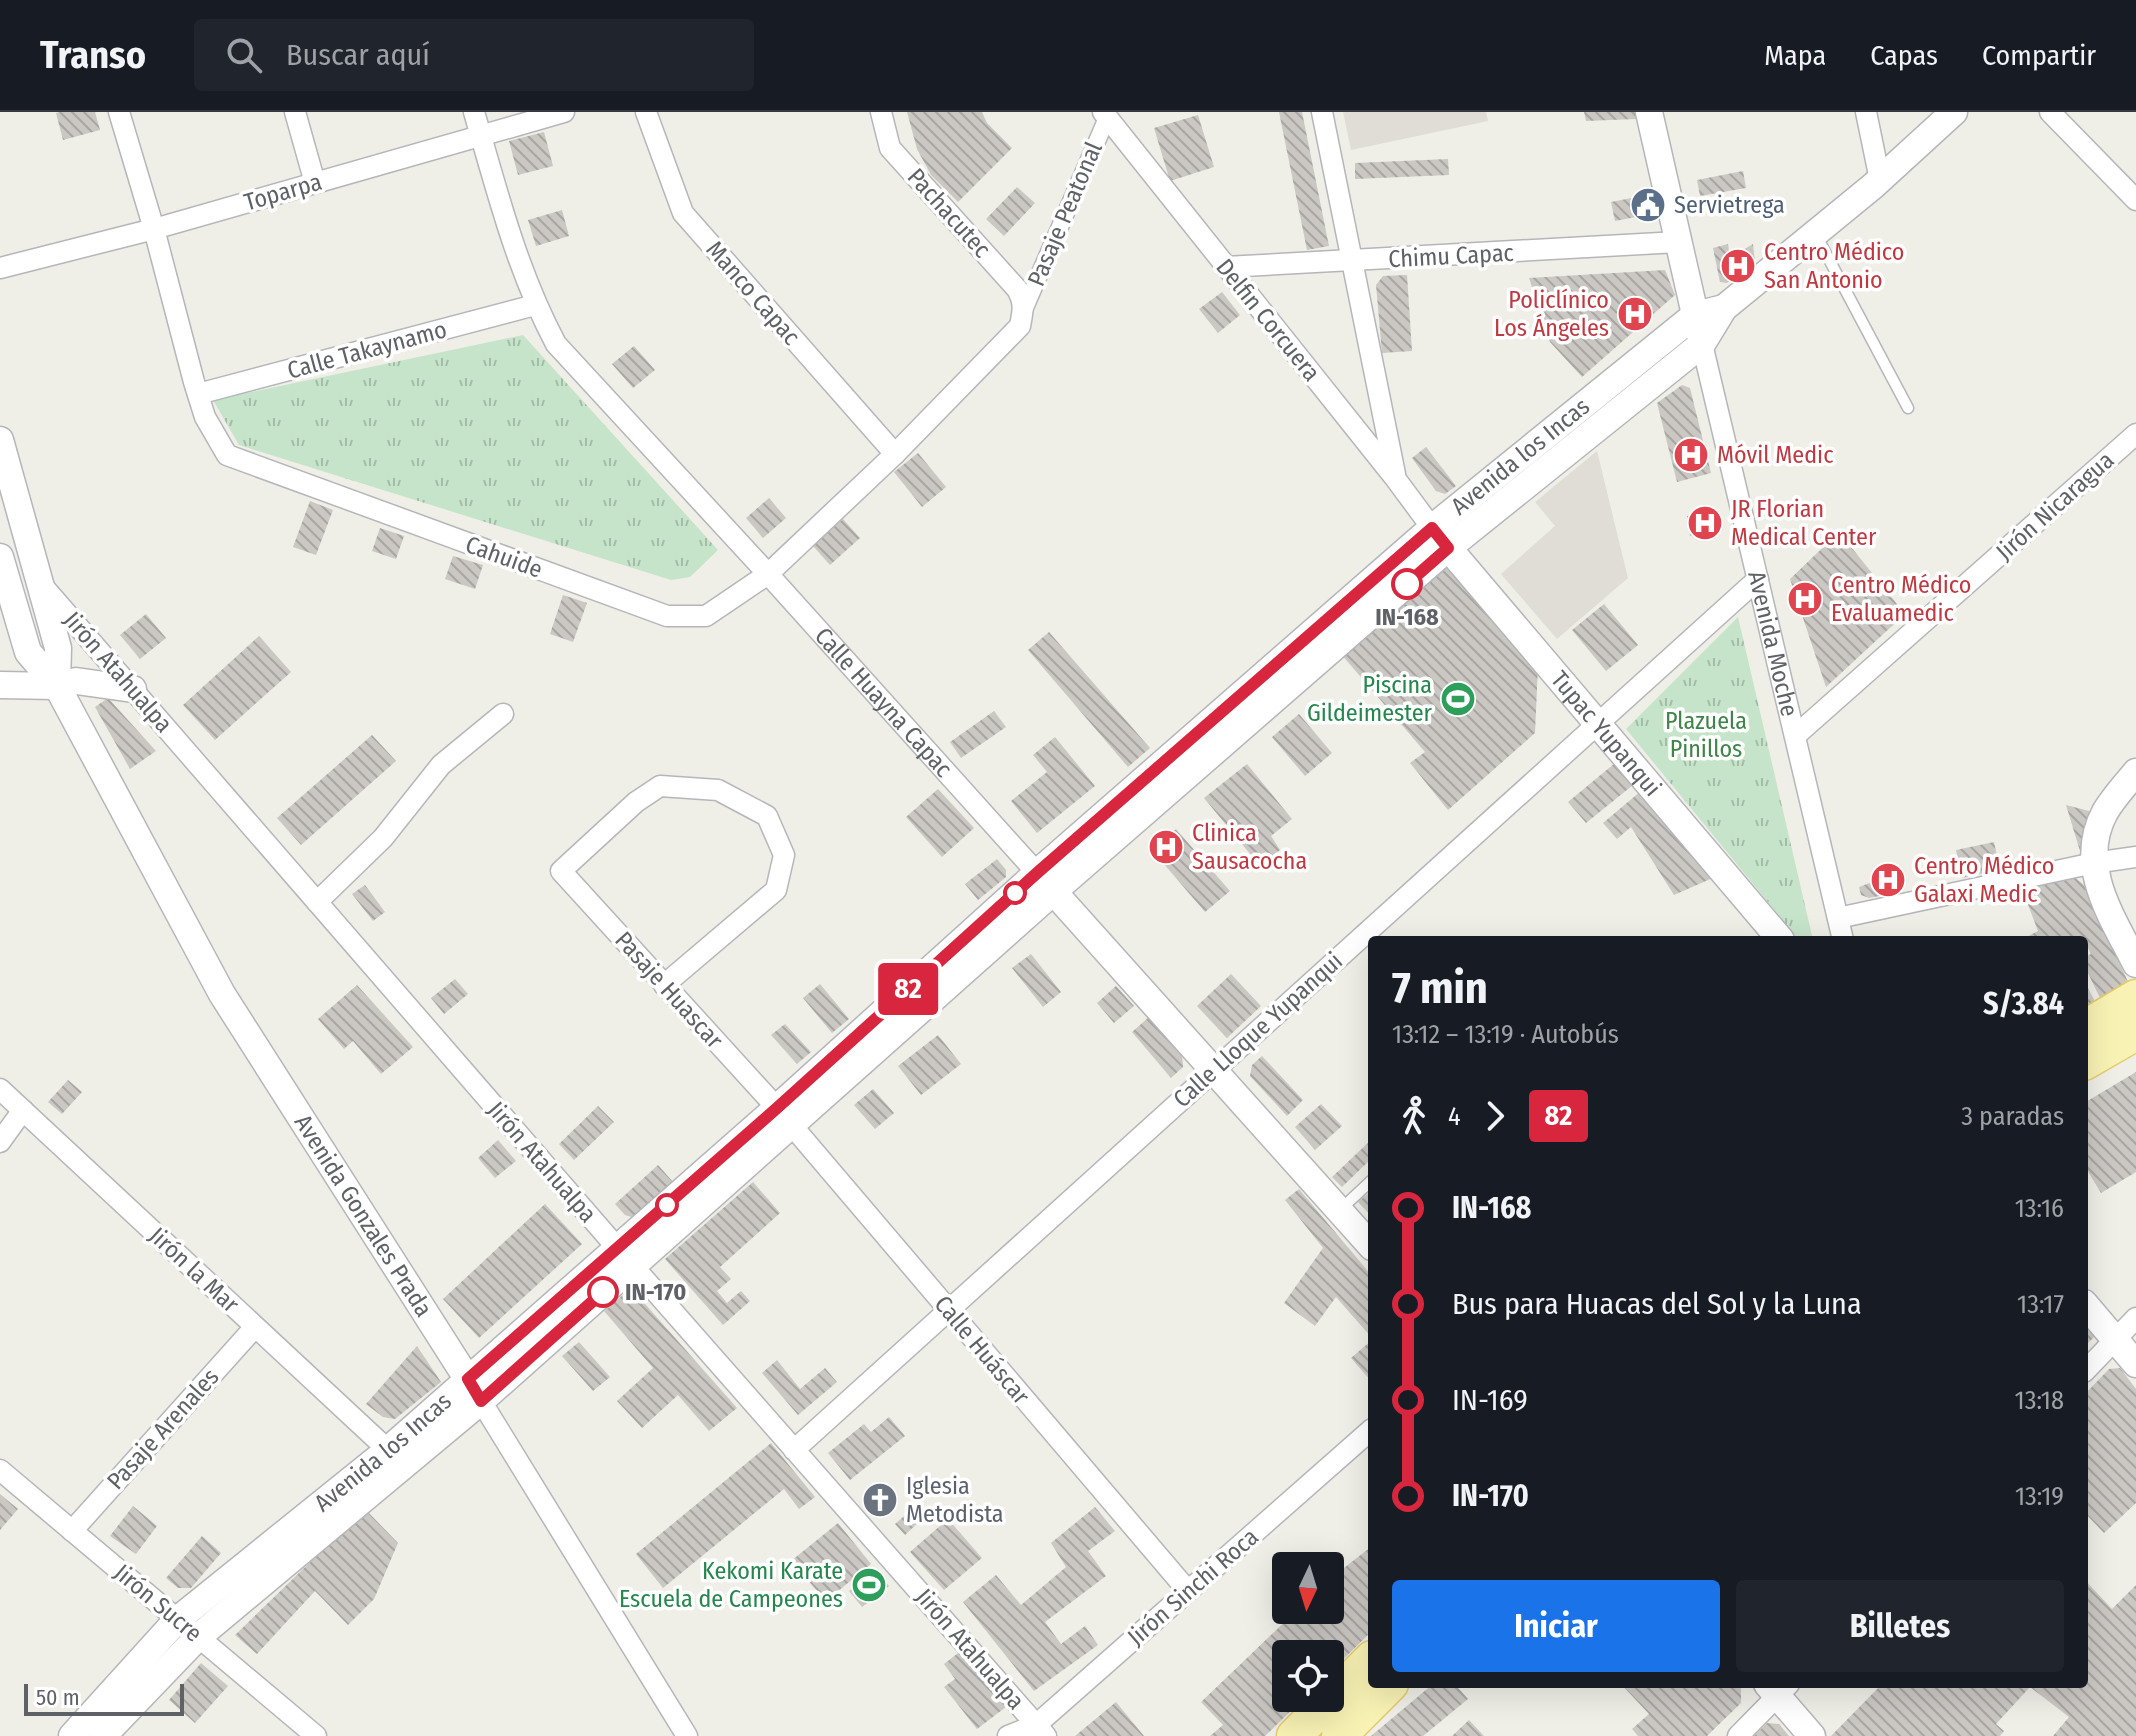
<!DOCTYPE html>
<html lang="es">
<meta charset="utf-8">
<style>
body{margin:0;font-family:"Fira Sans Condensed",sans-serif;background:#20242c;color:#f1f3f6;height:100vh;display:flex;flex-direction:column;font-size:30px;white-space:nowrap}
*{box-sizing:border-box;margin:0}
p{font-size:26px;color:#9ea1a6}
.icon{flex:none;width:44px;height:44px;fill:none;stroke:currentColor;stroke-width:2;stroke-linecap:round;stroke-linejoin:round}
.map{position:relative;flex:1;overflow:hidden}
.drawer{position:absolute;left:1368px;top:824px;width:720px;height:752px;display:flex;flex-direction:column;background:#171b24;border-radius:8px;box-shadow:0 8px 32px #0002}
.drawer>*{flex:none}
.badge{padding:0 16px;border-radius:6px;font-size:28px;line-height:52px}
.needle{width:52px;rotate:184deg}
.controls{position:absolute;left:1272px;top:1440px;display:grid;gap:16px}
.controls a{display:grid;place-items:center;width:72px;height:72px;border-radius:8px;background:#171b24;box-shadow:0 8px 32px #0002;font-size:40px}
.scale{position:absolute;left:24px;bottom:20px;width:160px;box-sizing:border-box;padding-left:8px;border:4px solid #5e6166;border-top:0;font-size:22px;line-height:28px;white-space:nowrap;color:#5e6166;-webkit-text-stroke:6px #fff;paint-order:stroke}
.map>.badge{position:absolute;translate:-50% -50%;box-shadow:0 0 0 4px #fff}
.legs{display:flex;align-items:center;gap:12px;height:88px;padding:0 24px;font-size:26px}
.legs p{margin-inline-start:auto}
.overview{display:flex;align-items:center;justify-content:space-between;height:136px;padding:0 24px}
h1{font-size:44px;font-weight:700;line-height:60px}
.cta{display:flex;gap:16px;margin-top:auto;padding:16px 24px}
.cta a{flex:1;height:92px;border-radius:8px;background:#1a73e8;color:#fff;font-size:32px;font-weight:700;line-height:92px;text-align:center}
.cta a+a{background:#20242c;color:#f1f3f6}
ul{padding:0 24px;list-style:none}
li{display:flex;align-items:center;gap:28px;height:96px;font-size:30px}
li i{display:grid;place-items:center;width:12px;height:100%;margin:0 10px;background:currentColor}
li i::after{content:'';width:20px;height:20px;margin:-10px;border:6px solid;border-radius:50%;background:#171b24}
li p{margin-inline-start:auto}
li:first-child i{background:linear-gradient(#0000 50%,currentColor 0)}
li:last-child i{background:linear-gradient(currentColor 50%,#0000 0)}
header{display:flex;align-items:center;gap:48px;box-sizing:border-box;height:112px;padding:0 40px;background:#171b24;border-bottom:2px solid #363941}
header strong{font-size:38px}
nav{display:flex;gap:44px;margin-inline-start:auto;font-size:28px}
.search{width:560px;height:72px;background:#20242c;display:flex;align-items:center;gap:20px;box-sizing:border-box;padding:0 28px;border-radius:8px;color:#9ea1a6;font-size:30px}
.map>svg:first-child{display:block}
.education{fill:#dfddd5}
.grass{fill:url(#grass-tufts)}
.building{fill:url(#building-back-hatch)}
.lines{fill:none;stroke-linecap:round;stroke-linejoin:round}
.service-casing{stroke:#b4b6ba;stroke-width:13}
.pedestrian-casing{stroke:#b4b6ba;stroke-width:19}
.minor-casing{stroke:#b4b6ba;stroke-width:23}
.tertiary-casing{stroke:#b4b6ba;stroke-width:29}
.primary-casing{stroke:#e4cc6b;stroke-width:37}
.service{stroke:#fff;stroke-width:10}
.pedestrian{stroke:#fff;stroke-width:16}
.minor{stroke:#fff;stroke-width:20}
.tertiary{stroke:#fff;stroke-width:26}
.primary{stroke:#f8f2b4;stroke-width:34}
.line-1-casing{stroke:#fff;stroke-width:18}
.line-1{stroke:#d7263d;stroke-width:12}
.stop-1-dot{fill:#fff;stroke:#d7263d;stroke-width:4}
.labels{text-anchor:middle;stroke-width:7;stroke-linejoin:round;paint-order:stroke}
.street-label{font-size:24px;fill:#5e6166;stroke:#fff}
.service-label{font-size:24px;fill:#4e5e75;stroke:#fff;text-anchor:start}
.health-label{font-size:24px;fill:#be3a42;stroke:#fff;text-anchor:start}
.stop-label{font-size:24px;font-weight:bold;fill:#5e6166;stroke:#fff}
.leisure-label{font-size:24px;fill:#27864d;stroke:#fff;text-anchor:end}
.park-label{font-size:24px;fill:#3f8448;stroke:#fff}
.worship-label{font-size:24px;fill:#5b616d;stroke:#fff;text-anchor:start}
</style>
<header>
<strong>Transo</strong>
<div class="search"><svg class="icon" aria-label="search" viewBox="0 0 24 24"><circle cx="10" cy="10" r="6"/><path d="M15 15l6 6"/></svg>Buscar aquí</div>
<nav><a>Mapa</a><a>Capas</a><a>Compartir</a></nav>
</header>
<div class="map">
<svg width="2136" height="1624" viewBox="0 0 2136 1624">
<defs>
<pattern id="grass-tufts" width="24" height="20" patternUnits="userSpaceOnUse" patternTransform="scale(2)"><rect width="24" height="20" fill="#c6e4c9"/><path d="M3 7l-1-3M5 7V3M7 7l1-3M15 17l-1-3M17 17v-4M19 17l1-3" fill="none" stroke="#a4bca7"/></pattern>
<pattern id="building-back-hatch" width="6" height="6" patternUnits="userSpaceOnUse" patternTransform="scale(2)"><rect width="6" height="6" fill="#cbc8c4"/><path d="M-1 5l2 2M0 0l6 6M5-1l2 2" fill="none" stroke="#a8a6a3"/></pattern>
</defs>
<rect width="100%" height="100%" fill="#efeee7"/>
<!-- education -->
<path class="education" d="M1343 0H1486L1488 9 1351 38Z
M1597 339 1628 466 1557 527 1501 462 1555 414 1535 390Z"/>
<!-- grass -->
<path class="grass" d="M523 223 718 438 690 465 671 468 239 333 213 288Z
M1738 505 1813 828H1799L1626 617Z"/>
<!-- building -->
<path class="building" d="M60 0H95L100 18 63 28 56 1Z
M907 0H982L987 11 1012 36 958 90 931 63 917 37Z
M1279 0H1302L1329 134 1307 138Z
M1584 0H1635L1636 7 1586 9Z
M1198 3 1214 55 1170 69 1154 16Z
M544 20 553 54 518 63 509 29Z
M1448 47 1449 63 1355 67V51Z
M1743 59 1746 76 1700 84 1697 68Z
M1017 75 1035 91 1004 124 986 107Z
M1652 82 1656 101 1615 109 1611 90Z
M562 98 569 124 536 134 528 108Z
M1728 132 1730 146 1753 132 1755 150 1727 171 1720 170 1713 136Z
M1665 158 1675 183 1582 265 1550 230 1529 166Z
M1407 163 1412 239 1382 241 1376 173 1383 164Z
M1222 180 1240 203 1218 221 1199 197Z
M634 234 655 258 633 276 612 252Z
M1682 273 1690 276 1711 361 1677 370 1657 291Z
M1426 335 1456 374 1445 382 1436 379 1412 346Z
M918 341 946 375 922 395 894 360Z
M769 386 786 406 763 426 746 406Z
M310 389 333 398 316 443 293 435Z
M1719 399 1722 418 1690 424 1687 404Z
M843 407 860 426 830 453 813 434Z
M380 416 404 424 396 447 372 439Z
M1839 420 1905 502 1826 575 1790 467Z
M453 444 483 453 475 477 445 467Z
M1445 450 1538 554 1535 621 1448 698 1410 651 1425 640 1341 542Z
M563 483 587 491 573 530 550 522Z
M1604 492 1638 533 1606 559 1572 518Z
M146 502 166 526 140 547 120 523Z
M1049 520 1150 636 1128 655 1028 538Z
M259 524 291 560 215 628 183 593Z
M108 586 156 639 130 657 95 595Z
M994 599 1006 615 961 646 950 630Z
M1299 602 1332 641 1305 664 1272 625Z
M372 623 396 649 301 733 277 706Z
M1055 625 1095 674 1037 721 1011 689 1047 660 1033 643Z
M1615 651 1633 673 1586 711 1568 690Z
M1247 652 1292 707 1271 724 1280 738 1260 754 1204 686Z
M938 677 974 716 942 745 906 705Z
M1641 679 1715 765 1674 783 1631 715 1617 727 1603 711Z
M2066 693 2093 700 2087 737 2080 739Z
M1176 717 1230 779 1205 800 1152 738Z
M1994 730 2000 758 1962 766 1956 738Z
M997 747 1006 758V765L978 788 965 772Z
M1896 761 1900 780 1869 786 1861 783 1859 775Z
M2072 763 2084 773 2129 872 2100 886 2084 853V845L2091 842 2083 826 2079 828H2021L2038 819 2021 774Z
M365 773 385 800 373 809 352 782Z
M1031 842 1061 880 1043 895 1012 856Z
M1231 862 1261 894 1227 926 1197 894Z
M455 867 468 882 444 902 431 886Z
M2084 869 2097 893 2084 901Z
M820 872 849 907 832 921 803 886Z
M357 873 413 935 381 962 353 929 344 937 318 907Z
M1116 874 1134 894 1114 911 1097 891Z
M1149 905 1182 942 1183 955 1171 966 1132 920Z
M785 912 811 940 797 952 771 923Z
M938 923 961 952 921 983 898 954Z
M1262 944 1303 988 1287 1004 1250 964 1252 953Z
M2136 960V1060L2101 1081 2084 1053V991Z
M68 968 82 980 62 1002 48 990Z
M873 977 894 1001 875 1017 854 993Z
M1321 992 1342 1014 1315 1038 1295 1015Z
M598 994 614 1010 574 1048 559 1032Z
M1372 1027V1046L1342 1075 1332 1065Z
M498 1028 516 1049 495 1066 478 1046Z
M658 1053 674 1071 635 1106 625 1103 615 1092Z
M753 1070 780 1101 720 1155 731 1167 717 1179 727 1191 741 1179 750 1189 723 1213 665 1147Z
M1299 1077 1372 1164V1226L1336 1185 1315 1214 1284 1191 1323 1136 1285 1088Z
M1372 1078V1105L1358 1090Z
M545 1092 582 1132 479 1226 443 1187Z
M631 1176 737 1296 709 1319 678 1283 642 1316 617 1289 653 1256 604 1199Z
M2084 1209 2097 1222 2084 1235Z
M1372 1228V1270L1351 1246Z
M579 1230 610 1265 593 1279 562 1244Z
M417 1234 441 1270 395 1307 383 1305 366 1292Z
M777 1248 800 1277 825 1256 837 1270 798 1303 762 1261Z
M2120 1256 2136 1277V1391L2104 1421 2084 1400V1283L2109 1257Z
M889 1305 905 1324 850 1368 828 1341 864 1312 871 1320Z
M771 1331 815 1385 799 1397 784 1377 663 1476 636 1442Z
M876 1372 896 1395 884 1405 865 1382Z
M0 1382 18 1397 0 1418Z
M133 1394 157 1414 136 1442 110 1424Z
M1095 1395 1115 1419 1088 1439 1106 1464 1045 1510 1061 1532 1085 1514 1098 1533 1034 1579 963 1490 996 1463 1021 1493 1066 1455 1051 1431Z
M365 1397 398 1431 374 1487 348 1513 315 1479 257 1542 235 1523Z
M911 1398 921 1408 905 1423 895 1412Z
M948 1407 982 1446 944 1478 910 1440Z
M838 1411 871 1452 826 1489 791 1449Z
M202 1424 221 1441 191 1476H178L166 1466Z
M1372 1434V1519L1330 1560V1542H1286V1586H1304L1265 1624H1210L1223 1613 1201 1590 1297 1498H1330V1467Z
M877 1459 889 1474 862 1495 849 1479Z
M2084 1467 2112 1497 2136 1473V1624H2053L2069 1605 2030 1575 1996 1612 2004 1619 2000 1624H1831L1882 1572H2084Z
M962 1538 1006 1595 977 1617 944 1575 955 1567 944 1552Z
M201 1551 228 1574 195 1611 169 1588Z
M1433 1572H1455L1468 1587 1423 1624H1371Z
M1621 1572H1741V1591L1707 1624H1638L1632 1617 1649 1602Z
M1116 1590 1144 1624H1075Z
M1469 1608 1484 1624H1452Z
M1767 1611 1779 1612 1789 1624H1754Z"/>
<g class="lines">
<defs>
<path id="service" d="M1815 121 1908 296
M1341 1097 1372 1068"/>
<path id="pedestrian" d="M1024 198 1107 6"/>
<g id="minor">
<path d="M119 0 154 117 194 270 205 305 227 343 667 504H706L768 462 895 342 1020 214C1023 199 1025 191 1017 177L890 36 881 0"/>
<path d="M295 0 315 71"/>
<path id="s1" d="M474 0C497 79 517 159 556 232L768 462 1037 761"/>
<path d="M646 0 683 101 895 342"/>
<path d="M1103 0 1395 366 1432 416"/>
<path d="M1322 0 1395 362"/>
<path d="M1866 0 1880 68"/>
<path d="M2050 0 2136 88"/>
<path d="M1225 155 1678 130"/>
<path d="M0 156 154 117 564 0"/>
<path id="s2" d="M1702 232 1843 828"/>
<path d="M198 282 535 193"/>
<path d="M42 473 632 1153 1046 1624"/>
<path d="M1795 624 2136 322"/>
<path d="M317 790 383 726 441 653 503 602"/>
<path d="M1838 806 2094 751 2136 745"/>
<path d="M664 873 776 778 784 743 767 704 718 678 660 674 636 690 561 759 777 996 1188 1479"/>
<path d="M0 977 388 1338"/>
<path d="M0 1030 23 998"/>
<path d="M2084 1260 2136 1206"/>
<path d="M481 1289 687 1624"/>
<path d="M794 1338 1758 467"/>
<path d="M0 1358 316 1624"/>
<path d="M72 1419 255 1215"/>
<path d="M1008 1624 1036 1613 1372 1317"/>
<path d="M1738 1624 1789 1572"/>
</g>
<g id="tertiary">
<path d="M1649 0 1699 220"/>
<path d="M0 328 58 536 57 574"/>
<path id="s3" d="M1439 425 1781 828"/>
<path id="s4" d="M0 445 28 540 57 574 222 882 477 1282"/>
<path d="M0 573 57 574 76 569 133 577"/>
<path d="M2136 660C2126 672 2113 686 2105 700 2076 753 2112 805 2136 852"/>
<path d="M1043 768 1372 1135"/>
<path d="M2084 1191 2136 1252"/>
<path d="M1767 1572 1812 1624"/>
<path id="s5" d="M72 1624 177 1508 388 1338 777 996 1037 761 1432 416 1695 203 1724 196"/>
<path d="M103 1624 198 1525 481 1289 1053 780 1448 436 1702 232 1724 196 1873 74 1954 0"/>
</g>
<path id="primary" d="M2084 916 2136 885
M2084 951 2136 921
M1294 1624 1372 1546
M1339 1624 1391 1572"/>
</defs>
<!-- service casing -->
<use href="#service" class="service-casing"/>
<!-- pedestrian casing -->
<use href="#pedestrian" class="pedestrian-casing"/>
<!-- minor casing -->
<use href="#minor" class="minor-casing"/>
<!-- tertiary casing -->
<use href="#tertiary" class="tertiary-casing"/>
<!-- primary casing -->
<use href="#primary" class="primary-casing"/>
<!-- service -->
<use href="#service" class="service"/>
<!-- pedestrian -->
<use href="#pedestrian" class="pedestrian"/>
<!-- minor -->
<use href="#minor" class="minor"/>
<!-- tertiary -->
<use href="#tertiary" class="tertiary"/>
<!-- primary -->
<use href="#primary" class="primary"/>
</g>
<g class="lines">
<defs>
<path id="line-1" d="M603 1180 481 1289 468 1267 777 996 1037 761 1432 416 1448 436 1407 472"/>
</defs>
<!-- line-1 casing -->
<use href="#line-1" class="line-1-casing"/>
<!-- line-1 -->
<use href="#line-1" class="line-1"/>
</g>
<!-- icons -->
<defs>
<symbol id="civic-disc" viewBox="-11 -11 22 22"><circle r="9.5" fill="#5c6f8a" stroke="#fff"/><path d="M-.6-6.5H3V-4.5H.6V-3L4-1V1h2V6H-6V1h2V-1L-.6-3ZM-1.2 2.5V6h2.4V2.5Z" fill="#fff"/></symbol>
<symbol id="hospital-disc" viewBox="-11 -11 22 22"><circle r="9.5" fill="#e0444e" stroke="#fff"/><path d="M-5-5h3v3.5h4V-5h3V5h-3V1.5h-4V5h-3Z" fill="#fff"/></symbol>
<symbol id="stadium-disc" viewBox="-11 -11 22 22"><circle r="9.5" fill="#2e9e5b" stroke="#fff"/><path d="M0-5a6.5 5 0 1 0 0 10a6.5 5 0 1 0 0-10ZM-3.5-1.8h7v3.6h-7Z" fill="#fff"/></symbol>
<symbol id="church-disc" viewBox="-11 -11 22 22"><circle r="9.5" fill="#6b7280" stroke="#fff"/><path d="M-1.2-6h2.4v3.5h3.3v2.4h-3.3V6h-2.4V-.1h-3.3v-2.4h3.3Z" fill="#fff"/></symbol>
</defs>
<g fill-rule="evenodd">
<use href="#civic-disc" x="1628" y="73" width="40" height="40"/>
<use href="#hospital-disc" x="1718" y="134" width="40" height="40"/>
<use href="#hospital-disc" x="1615" y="182" width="40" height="40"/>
<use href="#hospital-disc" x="1671" y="323" width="40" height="40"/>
<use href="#hospital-disc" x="1685" y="391" width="40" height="40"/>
<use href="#hospital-disc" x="1785" y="467" width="40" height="40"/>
<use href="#stadium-disc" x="1438" y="567" width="40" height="40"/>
<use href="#hospital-disc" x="1146" y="715" width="40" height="40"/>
<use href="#hospital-disc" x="1868" y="748" width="40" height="40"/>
<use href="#church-disc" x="860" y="1368" width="40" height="40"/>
<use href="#stadium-disc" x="849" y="1453" width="40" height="40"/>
</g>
<!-- markers -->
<g class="stop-1-dot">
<circle cx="1407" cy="472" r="14"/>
<circle cx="1015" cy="781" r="10"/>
<circle cx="667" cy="1093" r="10"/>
<circle cx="603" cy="1180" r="14"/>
</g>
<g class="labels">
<!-- street labels -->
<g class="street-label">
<text transform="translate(283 80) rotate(-16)" y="8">Toparpa</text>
<text transform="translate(949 101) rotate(48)" y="8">Pachacutec</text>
<text transform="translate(1065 102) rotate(-67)" y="8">Pasaje Peatonal</text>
<text transform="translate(1451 144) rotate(-3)" y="8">Chimu Capac</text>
<text transform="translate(753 181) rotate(49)" y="8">Manco Capac</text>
<text transform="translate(1268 208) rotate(51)" y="8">Delfin Corcuera</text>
<text transform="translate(367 238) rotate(-15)" y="8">Calle Takaynamo</text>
<text dy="8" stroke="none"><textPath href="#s5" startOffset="1934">Avenida los Incas</textPath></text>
<text transform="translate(2055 394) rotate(-42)" y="8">Jirón Nicaragua</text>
<text transform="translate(504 445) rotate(20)" y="8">Cahuide</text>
<text dy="8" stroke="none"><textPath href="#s2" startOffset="308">Avenida Moche</textPath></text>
<text transform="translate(118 560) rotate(49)" y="8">Jirón Atahualpa</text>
<text dy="8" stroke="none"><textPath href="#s1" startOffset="732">Calle Huayna Capac</textPath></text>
<text dy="8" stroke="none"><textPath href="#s3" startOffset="258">Tupac Yupanqui</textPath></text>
<text transform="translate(669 878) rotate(48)" y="8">Pasaje Huascar</text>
<text transform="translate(1258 918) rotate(-42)" y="8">Calle Lloque Yupanqui</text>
<text transform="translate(542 1050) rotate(49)" y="8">Jirón Atahualpa</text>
<text dy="8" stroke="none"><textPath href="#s4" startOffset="756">Avenida Gonzales Prada</textPath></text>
<text transform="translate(194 1158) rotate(43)" y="8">Jirón la Mar</text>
<text transform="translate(982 1238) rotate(50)" y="8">Calle Huáscar</text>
<text transform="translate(163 1317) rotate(-48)" y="8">Pasaje Arenales</text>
<text dy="8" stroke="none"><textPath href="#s5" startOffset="422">Avenida los Incas</textPath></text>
<text transform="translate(1193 1475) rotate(-41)" y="8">Jirón Sinchi Roca</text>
<text transform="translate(158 1491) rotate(40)" y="8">Jirón Sucre</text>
<text transform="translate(970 1537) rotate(49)" y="8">Jirón Atahualpa</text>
</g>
<!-- service labels -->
<g class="service-label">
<text x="1674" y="101">Servietrega</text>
</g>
<!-- health labels -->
<g class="health-label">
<text x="1764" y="148">Centro Médico<tspan x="1764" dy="28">San Antonio</tspan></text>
<text x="1609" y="196" text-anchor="end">Policlínico<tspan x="1609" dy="28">Los Ángeles</tspan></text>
<text x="1717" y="351">Móvil Medic</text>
<text x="1731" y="405">JR Florian<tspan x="1731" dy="28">Medical Center</tspan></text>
<text x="1831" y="481">Centro Médico<tspan x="1831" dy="28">Evaluamedic</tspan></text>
<text x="1192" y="729">Clinica<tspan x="1192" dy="28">Sausacocha</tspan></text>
<text x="1914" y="762">Centro Médico<tspan x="1914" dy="28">Galaxi Medic</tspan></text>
</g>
<!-- stop labels -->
<g class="stop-label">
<text x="1407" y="513">IN-168</text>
<text x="625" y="1188" text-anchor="start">IN-170</text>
</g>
<!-- leisure labels -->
<g class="leisure-label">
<text x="1432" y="581">Piscina<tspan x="1432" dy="28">Gildeimester</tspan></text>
<text x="843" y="1467">Kekomi Karate<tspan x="843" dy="28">Escuela de Campeones</tspan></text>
</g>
<!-- park labels -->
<g class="park-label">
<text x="1706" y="617">Plazuela<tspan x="1706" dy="28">Pinillos</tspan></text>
</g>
<!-- worship labels -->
<g class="worship-label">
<text x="906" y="1382">Iglesia<tspan x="906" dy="28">Metodista</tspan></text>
</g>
</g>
</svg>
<div class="controls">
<a><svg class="needle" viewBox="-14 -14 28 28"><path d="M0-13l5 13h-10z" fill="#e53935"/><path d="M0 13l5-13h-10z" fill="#9ea1a6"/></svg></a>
<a><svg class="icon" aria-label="locate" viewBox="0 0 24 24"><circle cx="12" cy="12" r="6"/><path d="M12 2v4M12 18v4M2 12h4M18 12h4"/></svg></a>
</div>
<div class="scale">50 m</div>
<b class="badge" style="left:908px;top:877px;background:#d7263d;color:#fff">82</b>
<section class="drawer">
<div class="overview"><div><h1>7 min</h1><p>13:12 – 13:19 · Autobús</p></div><b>S/3.84</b></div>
<div class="legs"><svg class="icon" aria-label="walk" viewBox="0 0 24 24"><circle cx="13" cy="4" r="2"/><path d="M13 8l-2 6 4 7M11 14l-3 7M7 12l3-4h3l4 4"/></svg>4<svg class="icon" aria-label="forward" viewBox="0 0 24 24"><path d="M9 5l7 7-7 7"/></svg><b class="badge" style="background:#d7263d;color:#fff">82</b><p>3 paradas</p></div>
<ul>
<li><i style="color:#d7263d"></i><b>IN-168</b><p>13:16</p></li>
<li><i style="color:#d7263d"></i><span>Bus para Huacas del Sol y la Luna</span><p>13:17</p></li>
<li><i style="color:#d7263d"></i><span>IN-169</span><p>13:18</p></li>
<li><i style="color:#d7263d"></i><b>IN-170</b><p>13:19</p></li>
</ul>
<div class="cta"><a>Iniciar</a><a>Billetes</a></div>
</section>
</div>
